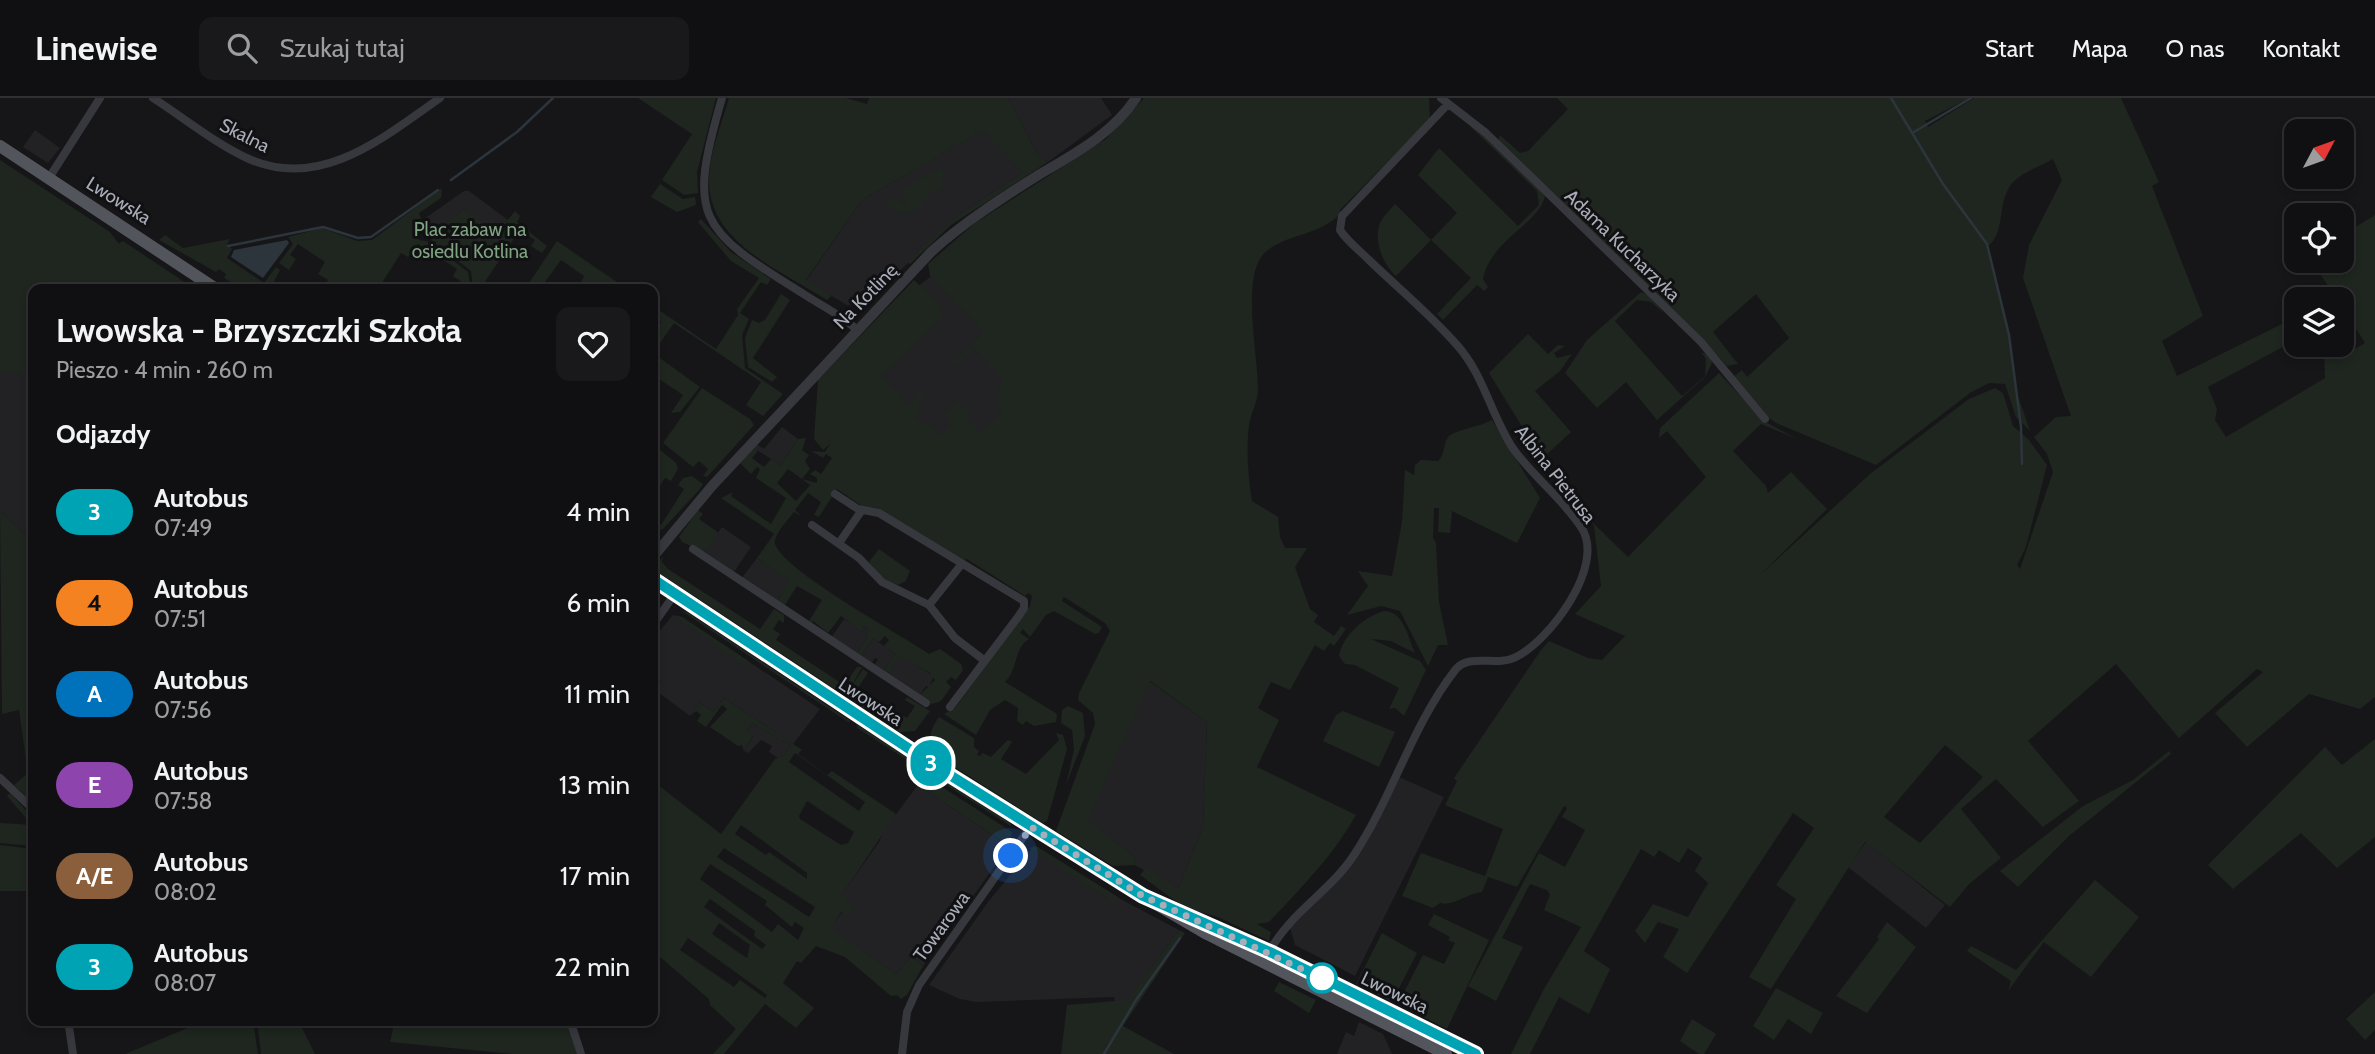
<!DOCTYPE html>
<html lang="pl">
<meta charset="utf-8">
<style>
body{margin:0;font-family:Cabin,sans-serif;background:#19191b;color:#f1f3f6;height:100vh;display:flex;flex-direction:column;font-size:26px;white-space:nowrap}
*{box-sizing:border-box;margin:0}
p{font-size:23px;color:#9c9d9f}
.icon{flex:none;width:38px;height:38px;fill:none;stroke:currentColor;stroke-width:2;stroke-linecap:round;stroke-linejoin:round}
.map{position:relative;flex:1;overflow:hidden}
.drawer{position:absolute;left:28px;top:186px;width:630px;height:742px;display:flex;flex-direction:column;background:#101012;border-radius:14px;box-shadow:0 4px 10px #0003,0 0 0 2px #303032}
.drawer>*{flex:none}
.badge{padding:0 14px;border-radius:23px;font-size:24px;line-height:46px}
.needle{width:46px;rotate:49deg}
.buttons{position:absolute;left:2284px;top:21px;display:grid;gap:14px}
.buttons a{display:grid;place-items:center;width:70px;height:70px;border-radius:14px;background:#101012;box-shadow:0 4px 10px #0003,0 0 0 2px #303032;font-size:35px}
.you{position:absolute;width:35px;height:35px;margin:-18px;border:5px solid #fff;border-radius:50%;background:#1a73e8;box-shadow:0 0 0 10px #1a73e833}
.map>.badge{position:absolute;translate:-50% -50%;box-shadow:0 0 0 4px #fff}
h2{padding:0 28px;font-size:26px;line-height:63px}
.round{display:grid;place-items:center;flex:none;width:74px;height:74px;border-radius:14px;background:#19191b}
.headline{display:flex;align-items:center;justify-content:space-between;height:119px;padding:0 28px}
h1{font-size:33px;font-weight:700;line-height:52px}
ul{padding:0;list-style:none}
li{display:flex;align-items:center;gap:21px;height:91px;padding:0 28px}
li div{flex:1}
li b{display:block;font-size:26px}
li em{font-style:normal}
li .badge{min-width:77px;font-weight:700;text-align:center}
header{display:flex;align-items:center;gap:42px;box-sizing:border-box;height:98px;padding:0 35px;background:#101012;border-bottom:2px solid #303032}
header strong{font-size:33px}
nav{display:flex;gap:38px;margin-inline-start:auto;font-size:24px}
.search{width:490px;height:63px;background:#19191b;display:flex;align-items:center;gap:18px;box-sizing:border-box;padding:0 24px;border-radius:14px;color:#9c9d9f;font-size:26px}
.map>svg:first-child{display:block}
.built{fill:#222225}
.green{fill:#1e261f;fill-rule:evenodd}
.water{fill:#2c353c}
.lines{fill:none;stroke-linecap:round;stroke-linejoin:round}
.stream{stroke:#2c353c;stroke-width:2.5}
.minor{stroke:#37383d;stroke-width:8}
.tertiary{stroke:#37383d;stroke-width:10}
.primary{stroke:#53555c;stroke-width:12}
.line-casing{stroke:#fff;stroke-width:16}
.line{stroke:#00a3b4;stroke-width:10}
.walk{stroke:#a8adb8;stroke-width:7;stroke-dasharray:0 12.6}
.stop-dot{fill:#fff;stroke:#00a3b4;stroke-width:3.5}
.labels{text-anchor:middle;stroke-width:6;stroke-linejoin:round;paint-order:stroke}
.street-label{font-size:19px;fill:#a8adb8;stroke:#111113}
.park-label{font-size:19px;fill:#7fa381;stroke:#111113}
</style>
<header>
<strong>Linewise</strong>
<div class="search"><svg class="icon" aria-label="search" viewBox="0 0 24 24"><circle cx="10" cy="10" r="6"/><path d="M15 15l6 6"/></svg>Szukaj tutaj</div>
<nav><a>Start</a><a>Mapa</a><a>O nas</a><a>Kontakt</a></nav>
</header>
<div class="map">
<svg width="2375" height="956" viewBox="0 0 2375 956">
<rect width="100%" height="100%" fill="#161618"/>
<!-- built -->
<path class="built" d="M1008 0H1101L1112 17 1048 64 1039 59Z
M984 31 1022 75 955 119 866 206 847 207 806 183 862 102Z
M35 32 60 50 48 65 23 49Z
M0 64 114 139 113 142 119 146 121 144 192 191H33V445L0 413Z
M464 93H469L508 122 500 133H495L464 111 434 136 424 121Z
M940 172 1035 280 962 369 847 264 918 188Z
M782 329 798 341 781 367 752 349 755 345 764 351Z
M722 429 751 449 734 474 705 454Z
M757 460 790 483 777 504 741 481Z
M673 517 682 519 820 611 793 646 724 600 713 614 699 604 690 618 655 592 661 583 653 577V541Z
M844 521 859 531 862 528 868 532V538L856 556 831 540Z
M873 540 895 556 883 574 874 568 878 561 875 560 871 566 861 559Z
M900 558 934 578 929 589 926 588 919 598 887 577Z
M1149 583 1207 624 1203 729 1178 791 1135 767 1133 757 1087 722Z
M752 625 791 647 784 657 778 660 769 654 772 648 761 642 748 655 744 653 753 638 747 633Z
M1399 679 1444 699 1355 878 1295 847 1290 830 1338 782Z
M918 687 1009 748 923 868 911 858 896 876 830 830 842 814 854 807 841 798 879 744 884 732Z
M1866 744 1945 807 1926 830 1848 769Z
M1034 748 1109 795 1179 832 1128 903 1115 904 1114 899 976 904 960 901 929 887 988 804Z
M1359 924 1383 936 1392 956H1337L1346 934 1354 938Z"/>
<!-- green -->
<path class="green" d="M638 0H716L697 74 698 95 684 97 662 82 692 36Z
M729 0H846L867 6 869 0H1008L1039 59 1048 64 951 127 910 166 907 164 955 119 1022 75 983 32 862 102 806 182 832 198 827 202C781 172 706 144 709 79 710 53 722 25 729 0Z
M1144 0H1429L1430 21 1340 112 1341 115C1318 140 1281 135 1262 158 1242 183 1258 258 1258 291 1258 303 1251 315 1249 327 1246 353 1248 377 1252 403L1278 419 1280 439 1285 450H1307L1295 469 1310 511 1318 517 1314 524 1334 538 1341 528 1346 531 1334 548 1330 545 1324 553 1315 547 1290 592 1271 584 1258 610 1279 622 1257 669 1356 717C1333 758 1301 790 1269 824L1257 826 1271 834 1269 843 1218 819 1185 810 1140 777 1144 772H1152L1178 791 1203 729 1207 624 1150 583 1088 722 1133 757 1135 767 1113 768 1056 733 1095 626 1093 615 1078 602 1079 595 1110 533 1105 525 1064 499 1062 503 1102 529 1099 535 1095 536 1054 513 1046 517 1030 539 1023 531 1020 535 1029 541C1014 549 1018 572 1005 584L1057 616 1056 624 1034 628 1026 623 1023 627 1017 623 1018 610 1005 602 990 612 976 637 944 616 955 610 1030 508 1032 498 1028 495 1025 498 967 461 964 462 877 410 862 408 837 391 819 419 814 417 821 404 808 395 795 412 801 418 794 414C789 421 773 437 775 446 785 474 900 536 929 556L940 551 961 566 963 572 956 582 951 579 946 584 951 589 941 603 932 606 919 598 935 582 930 575 900 559 887 577 883 574 895 556 884 548 889 542 885 538 879 544 873 540 861 559 856 556 868 538 865 536 868 532 863 528 859 532 841 518 828 535 813 523 810 526 809 523 822 502 797 488 785 507 777 504 789 483 757 460 774 436 721 400 733 394 731 398 771 426 786 400 756 380 760 371 757 369 751 376 739 364 753 349 758 353 752 360 764 369 771 361 781 367 798 341 806 340 802 352 809 357 805 363 810 371 802 381 817 385V380L810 376 815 372 821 376 832 360 826 356 823 360 811 353 825 354 830 346 823 352 814 341 818 282 914 182 941 208 942 220 881 278 908 307 923 293 927 296 918 304 922 309 914 319 921 326 925 323 939 338 952 326 944 317 958 303 971 316 967 321 981 335 1002 314C995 305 994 292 1004 281L974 250 955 268 952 265 984 234 930 178 928 166 975 125 1106 41ZM788 371 810 387 796 403 777 385Z
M1557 0H1969L1925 23 1928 29 1974 0H2121L2159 84 2152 88 2203 218 2162 243 2177 278 2296 219V242L2208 289 2217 311 2215 322 2226 339 2325 280 2324 247H2342V241L2351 253 2365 245 2342 209V201H2337L2316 170V165L2342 163 2344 136 2375 117V599L2360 611 2309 596 2247 649 2215 615 2263 574 2257 571 2179 640 2116 566 2028 643 2079 703 2043 729 1996 681 1961 711 2001 760 1969 786 1950 809 1865 744 1771 891 1749 879 1796 801 1776 787 1814 730 1793 715 1687 875 1663 859 1679 831 1658 824 1645 845 1635 833 1653 806 1688 819 1708 785 1695 773 1702 760 1688 750 1679 765 1659 752 1654 759 1641 751 1584 853 1610 871 1589 916 1559 899 1530 956H1511L1544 891 1581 829 1544 812 1550 797 1547 792 1530 786 1502 840 1523 849 1496 903 1468 888 1539 755 1565 769 1585 732 1562 719 1567 710 1564 708 1517 789 1488 779 1482 794C1466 796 1452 809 1440 805L1433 810 1402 798 1421 755 1485 778 1503 731 1445 707 1457 683 1454 680 1541 552 1549 543 1588 560 1602 562 1625 538 1575 516 1601 488 1594 428 1590 422 1628 459 1706 379 1667 333 1659 340 1660 330 1719 275 1764 323 1797 341 1761 326 1733 353 1766 388 1768 395 1791 374 1827 411 1758 479 1870 376 1969 301 1995 290 2003 295 2013 328 2029 342 2047 367 2026 449 2017 467 2020 471 2053 374 2047 356 2034 339 2056 319 2071 318 2023 180 2029 147 2062 82 2053 61C2039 69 2019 75 2010 88 1997 107 2006 135 1987 149L2009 236 2018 298 2030 333 2016 319 2005 286 1989 285 1970 295 1876 367 1776 325 1768 319 1734 278 1742 272 1747 279 1789 240 1756 196 1713 234 1738 266 1727 268 1706 245 1498 43 1500 37 1520 55 1528 53 1568 11ZM1945 647 1983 679 1920 745 1884 719Z
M1472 25 1545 98C1539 126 1491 141 1483 181L1488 189 1484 193 1477 187 1443 222 1437 216 1471 180 1431 142 1396 178C1383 166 1373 143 1380 125 1383 118 1391 111 1395 106L1431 142 1457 115 1418 77 1439 50 1518 128 1539 107 1537 93 1470 28Z
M0 62 110 134 119 146 123 143 195 191H33V276L0 273Z
M941 69 946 77 942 79 944 88 928 98 929 100 912 115 909 113 906 118 885 108 893 98 908 108 900 93Z
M660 86 683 101 695 99 696 107 677 114 651 99Z
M442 90 441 100 419 115 421 120 415 129 419 142 430 144 468 174 471 191 453 178 457 171 418 146 408 159 401 155 378 191H323L328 182 318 176 325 164 298 146 290 157 296 161 289 172 279 165 293 146 288 139 322 130 357 143 372 142Z
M464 111 498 134 515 113 520 118 517 124 547 148 542 155 531 148 535 142 520 132 480 191H473L471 173 432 143 424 121 434 135Z
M701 121 731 154 771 181 767 187 761 184 740 215 749 221 742 237 745 270 783 296 763 318 746 307 761 284 674 225 658 248 655 241 661 224 653 208 716 251 738 217 737 211 759 180 731 163 698 124Z
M165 137 183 150 230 141 227 146 232 151 227 160 264 185 276 169 280 172 270 191H242L224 180 226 176 219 171 216 174 159 142Z
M557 143 627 191H578L584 178 561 162 540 191H525Z
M1641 194 1648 197 1665 216 1651 204 1637 202 1615 223 1682 298 1705 278 1706 261 1701 254 1710 258 1712 265 1705 279 1657 322 1626 284 1597 310 1565 275 1587 242Z
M781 196 790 202 753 260 777 279 772 284 748 269 745 240 752 222 759 225 765 222Z
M1528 236 1548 256 1558 247 1565 248 1554 255 1557 260 1572 256 1560 273 1535 293 1571 334 1542 361 1489 275Z
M653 255 700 289 680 314 671 315 683 297 653 277Z
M702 290 750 321 754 327 707 379 703 378 708 371 699 363 693 369 663 345Z
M1492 322 1540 400 1517 445 1452 413 1450 435 1438 434 1439 410H1434L1433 440 1436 445 1439 504 1448 547H1438L1428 568 1400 513 1381 508 1347 517 1368 488 1358 473 1392 478 1402 424 1405 372 1414 377 1415 367 1421 362 1438 363C1446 355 1443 344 1449 338 1456 332 1482 328 1492 322Z
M659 351 676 365 678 371 671 383 665 380 659 389C651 381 650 363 659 351Z
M692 378 703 386 700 391 663 431 655 433V424L661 427 684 391 678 387 683 380Z
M698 412 703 416 699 421 719 435 705 454 682 444 679 439Z
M0 413 33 445V705L14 687 28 675 19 612 2 616Z
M879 451 910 473 906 483 898 487C885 483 877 476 869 464Z
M663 458 662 464 668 471 760 531 774 511 784 517V525L779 522 773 531 780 536 776 542 844 587 857 569H862L850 591 863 571 868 575 855 594 890 616 897 614 907 620 915 608 905 602 907 599 930 613 915 633 900 634 658 474 657 467Z
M680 512 689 515 851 623 848 624Z
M1384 513C1404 513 1408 540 1415 555L1391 543 1371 541 1420 563 1426 572 1404 618 1395 610 1389 611 1399 590 1355 567 1345 566 1339 558C1343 537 1364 519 1384 513Z
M673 517 682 519 750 564 745 569Z
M724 600 802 652 798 656 827 677 832 673 896 716 842 797 855 807 847 818 841 814 831 830 896 876 911 858 923 868 907 897 901 901 897 897 891 898 845 859 816 848 801 865 797 863 783 885 814 910 796 930 765 906 724 956H713L736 931 710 907 709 901 653 853V683L721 736 775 661 784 657 791 647 752 625 747 633 753 637 744 653 742 647 738 648 710 629 727 611 722 607 706 629 697 623 701 617 696 613 690 618 699 604 713 614ZM795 655 865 704 859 713 789 664ZM807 703 854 734 848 745 841 747 800 721 799 718ZM741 727 807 775V781L769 754 766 757 735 736ZM724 750 815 809 809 819 717 759ZM710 766 767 803 765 807 792 829 795 824 804 830 798 842 778 826 772 834 700 781ZM710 801 755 833 754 838 766 847 762 851 704 809ZM719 825 750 847 747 860 712 836ZM688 840 767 897 765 900 740 882 734 889 680 852Z
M1068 608 1083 615 1085 638 1066 687 1074 652 1072 632 1061 625 1062 612Z
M1343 613 1395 634 1379 669 1323 643 1336 617Z
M939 619 974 640V649L979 653 977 657 980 658 983 655 991 659 1008 642 1012 644 1001 661 1026 676 1059 642 1056 635 1063 637 1067 651 1047 723 1043 725 937 658C926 643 930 632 939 619Z
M856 626 1009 723 1012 729 857 630Z
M2375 641V739L2337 770 2301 735 2233 791 2208 767 2325 649 2342 667Z
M2169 653 2171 656 2069 738 2018 789 2000 773 2083 708 2133 682Z
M925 678 1012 734 1009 748 918 687Z
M10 695 33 720V748L0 745V725L32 727 7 698Z
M0 747 33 751V798L31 793H0Z
M1036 748 1118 799 1119 802 1115 805 1029 750Z
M2095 782 2139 819 2091 879 2044 844 2008 893 2011 883 1967 853 1971 848 2016 872Z
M1434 816 1489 842 1447 931 1398 906 1423 857 1444 866 1455 845 1448 842 1450 839 1428 827Z
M1887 824 1916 849 1867 915 1836 898 1879 841 1877 839Z
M1179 832 1185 835 1123 928 1174 956H1061L1067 907 1128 902Z
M1382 835 1417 855 1392 904 1356 886Z
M1279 884 1316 902 1309 915 1274 893Z
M1776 890 1823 915 1811 936 1788 921 1774 942 1753 928Z
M2375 894V932L2365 942 2346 921Z
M1692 921 1716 936 1704 956H1699L1680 943Z
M207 922H253L258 956H125Z
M257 922H298L315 956H261Z
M395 922H443L464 928 487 929 490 922H566L577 956H513L390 944Z"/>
<!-- water -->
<path class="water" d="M287 142 289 145 263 180 231 159 234 152Z"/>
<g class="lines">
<!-- stream -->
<path class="stream" d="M1891 0 1943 86 1987 146 2009 237 2021 329 2022 366
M1914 34 1971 0
M451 82 517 34 553 0
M228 148 323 129 358 140 371 139 438 92
M1104 956 1136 902 1180 840"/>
<!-- minor -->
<path class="minor" d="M153 0C184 20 216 46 249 61 321 93 384 39 440 0
M722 0C687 120 698 131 802 195 820 207 840 216 856 231
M1441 0 1486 35 1701 244 1765 321
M49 80 100 0
M835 396 858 411 879 415 1024 503V510L1018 519 950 609
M812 427 859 460 882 484 929 507 955 540 985 563
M839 445 862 412
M693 451 926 605
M929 507 961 467
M653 527 674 497
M0 680 33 711
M1268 856C1289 815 1330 794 1354 757 1393 698 1412 627 1456 571 1469 555 1497 569 1516 559 1549 543 1607 467 1581 429 1561 399 1532 378 1512 349 1491 316 1483 276 1457 247 1430 216 1398 190 1369 162 1360 153 1347 143 1340 132L1342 118 1448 6
M68 922 73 956
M570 922 581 956
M902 956 907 914 919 887 1031 728"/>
<!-- tertiary -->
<path class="tertiary" d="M653 459 712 388 931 154C964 124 1002 100 1040 76 1076 55 1113 35 1136 0"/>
<!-- primary -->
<path class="primary" d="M0 48 216 191
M653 481 858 618 1129 790 1207 836 1446 956
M1193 820 1267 853 1476 956"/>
</g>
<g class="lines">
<defs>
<path id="line" d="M653 481 929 664 1143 798 1270 854 1476 956"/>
</defs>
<!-- line casing -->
<use href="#line" class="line-casing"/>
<!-- line -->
<use href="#line" class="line"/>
<!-- walk -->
<path class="walk" d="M1011 758 1031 729 1143 798 1328 883 1322 880"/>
</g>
<!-- markers -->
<circle class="stop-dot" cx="1322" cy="880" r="14"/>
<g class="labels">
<!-- street labels -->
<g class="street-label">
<text transform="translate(245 37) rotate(27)" y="7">Skalna</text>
<text transform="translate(119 102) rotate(32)" y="7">Lwowska</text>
<text transform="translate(1623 147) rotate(44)" y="7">Adama Kucharzyka</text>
<text transform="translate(865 198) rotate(-46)" y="7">Na Kotlinę</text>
<text transform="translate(1556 376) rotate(52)" y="7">Albina Pietrusa</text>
<text transform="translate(871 603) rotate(33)" y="7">Lwowska</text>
<text transform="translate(941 828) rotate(-54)" y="7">Towarowa</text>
<text transform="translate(1395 894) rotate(26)" y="7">Lwowska</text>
</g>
<!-- park labels -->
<g class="park-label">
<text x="470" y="138">Plac zabaw na<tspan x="470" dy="22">osiedlu Kotlina</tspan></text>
</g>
</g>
</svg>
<div class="buttons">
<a><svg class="needle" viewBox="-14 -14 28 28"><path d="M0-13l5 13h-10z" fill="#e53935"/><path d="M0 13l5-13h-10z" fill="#9c9d9f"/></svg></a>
<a><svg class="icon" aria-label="locate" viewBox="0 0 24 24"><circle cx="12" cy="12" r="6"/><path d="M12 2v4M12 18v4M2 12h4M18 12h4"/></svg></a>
<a><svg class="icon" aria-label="layers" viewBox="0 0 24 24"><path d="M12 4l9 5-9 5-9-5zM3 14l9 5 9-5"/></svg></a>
</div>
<div class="you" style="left:1011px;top:758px"></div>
<b class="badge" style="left:931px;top:665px;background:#00a3b4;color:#fff">3</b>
<section class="drawer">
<div class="headline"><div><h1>Lwowska - Brzyszczki Szkoła</h1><p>Pieszo · 4 min · 260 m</p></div><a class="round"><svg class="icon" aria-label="heart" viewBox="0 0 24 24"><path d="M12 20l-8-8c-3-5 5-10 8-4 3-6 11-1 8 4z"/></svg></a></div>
<h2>Odjazdy</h2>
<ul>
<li><span class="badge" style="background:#00a3b4;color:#fff">3</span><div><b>Autobus</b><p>07:49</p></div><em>4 min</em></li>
<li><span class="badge" style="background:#f58220;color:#111">4</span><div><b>Autobus</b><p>07:51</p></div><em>6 min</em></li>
<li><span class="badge" style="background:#0072bc;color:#fff">A</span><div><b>Autobus</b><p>07:56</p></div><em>11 min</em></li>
<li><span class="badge" style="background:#8e44ad;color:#fff">E</span><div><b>Autobus</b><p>07:58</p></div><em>13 min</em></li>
<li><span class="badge" style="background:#8b5e3c;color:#fff">A/E</span><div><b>Autobus</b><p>08:02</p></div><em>17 min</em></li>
<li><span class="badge" style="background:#00a3b4;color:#fff">3</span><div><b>Autobus</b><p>08:07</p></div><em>22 min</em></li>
</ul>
</section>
</div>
